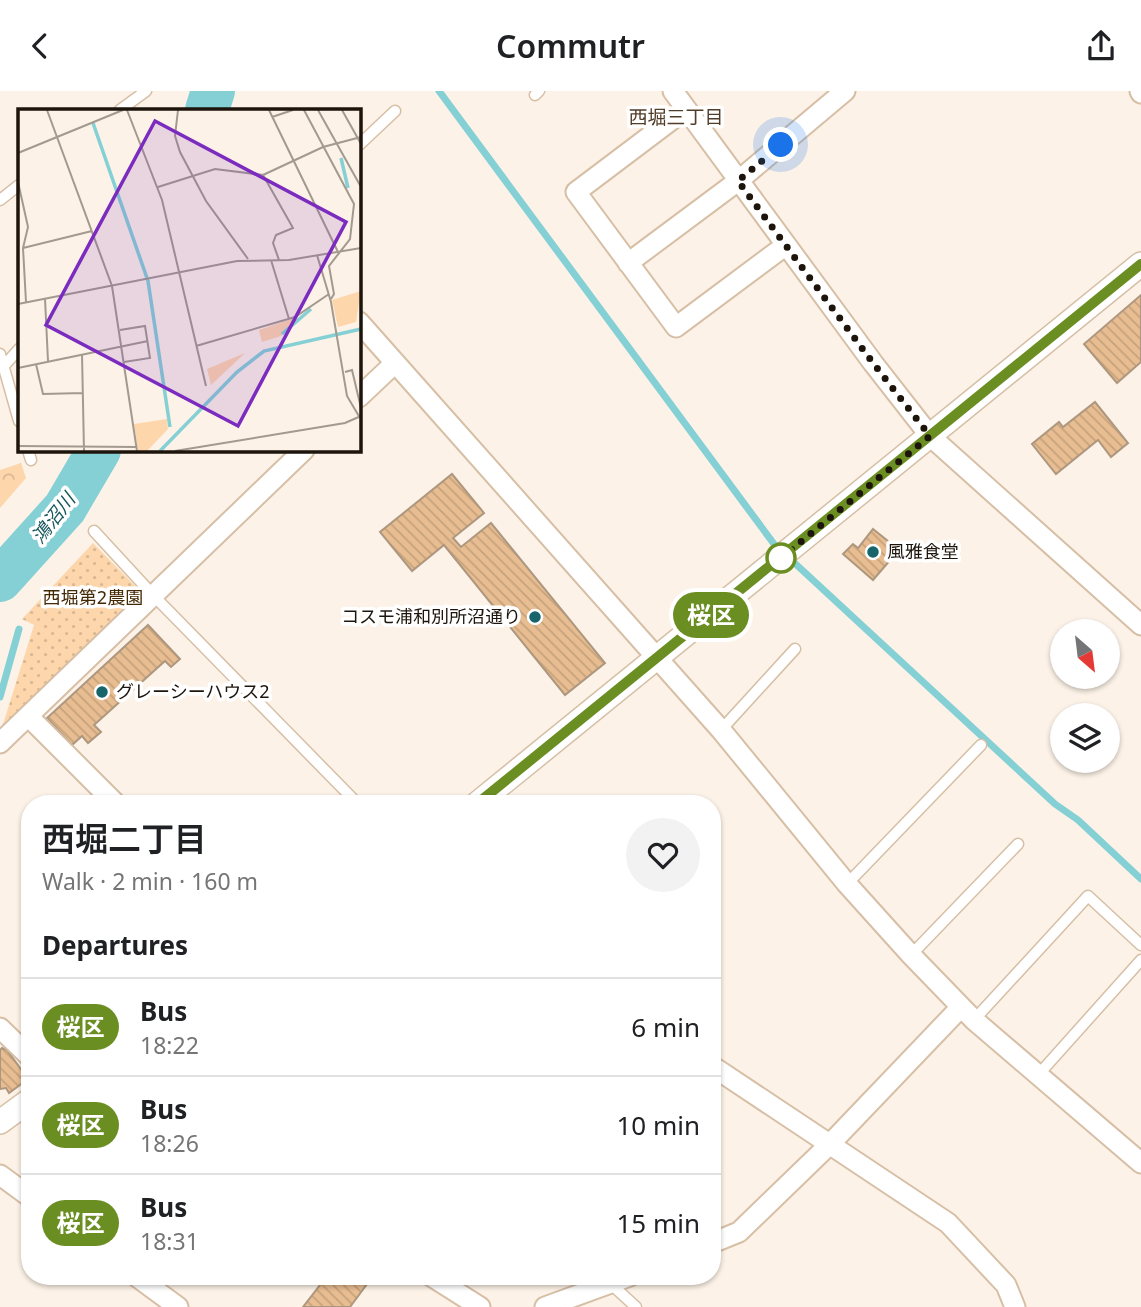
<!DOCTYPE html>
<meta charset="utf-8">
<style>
body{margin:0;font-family:"Noto Sans","Noto Sans JP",sans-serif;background:#f2f2f2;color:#202124;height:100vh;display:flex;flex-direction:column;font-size:26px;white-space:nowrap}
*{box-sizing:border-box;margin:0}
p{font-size:23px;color:#757577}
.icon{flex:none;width:38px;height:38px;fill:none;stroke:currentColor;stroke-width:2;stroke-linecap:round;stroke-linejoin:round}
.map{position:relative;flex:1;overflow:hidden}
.panel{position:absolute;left:21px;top:704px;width:700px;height:490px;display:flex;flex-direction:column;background:#fff;border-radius:28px;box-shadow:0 2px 5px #0004}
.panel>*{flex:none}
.badge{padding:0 14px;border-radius:23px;font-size:24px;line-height:46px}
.needle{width:46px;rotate:152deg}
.buttons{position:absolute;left:1050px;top:528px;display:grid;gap:14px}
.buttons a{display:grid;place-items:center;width:70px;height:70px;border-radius:50%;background:#fff;box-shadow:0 2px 5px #0004;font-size:35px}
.you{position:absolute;width:35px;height:35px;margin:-18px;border:5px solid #fff;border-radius:50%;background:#1a73e8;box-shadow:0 0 0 10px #1a73e833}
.map>.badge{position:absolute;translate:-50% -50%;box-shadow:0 0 0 4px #fff}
h2{padding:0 21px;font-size:26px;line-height:63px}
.round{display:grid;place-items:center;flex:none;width:74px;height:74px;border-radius:37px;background:#f2f2f2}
.headline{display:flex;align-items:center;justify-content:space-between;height:119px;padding:0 21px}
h1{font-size:33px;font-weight:600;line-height:52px}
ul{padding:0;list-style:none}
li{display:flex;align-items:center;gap:21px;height:98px;padding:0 21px;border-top:2px solid #e0e0e0}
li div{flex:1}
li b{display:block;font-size:26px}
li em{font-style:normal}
li .badge{min-width:77px;font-weight:700;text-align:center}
header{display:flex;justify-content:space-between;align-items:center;height:91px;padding:0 21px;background:#fff;font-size:32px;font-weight:600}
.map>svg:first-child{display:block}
.grass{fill:url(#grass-dots)}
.park{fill:url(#park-crowns)}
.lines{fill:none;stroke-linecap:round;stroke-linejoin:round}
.stream{stroke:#84d0d5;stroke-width:7}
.river{stroke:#84d0d5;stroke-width:44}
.building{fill:url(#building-back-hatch);stroke:#ae977f;stroke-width:2}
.service-casing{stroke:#d7bfa6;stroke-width:13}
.minor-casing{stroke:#d7bfa6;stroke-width:23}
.tertiary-casing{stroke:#d7bfa6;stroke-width:26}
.service{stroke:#fff;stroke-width:10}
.minor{stroke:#fff;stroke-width:19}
.tertiary{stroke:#fff;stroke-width:23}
.line-casing{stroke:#fff;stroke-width:16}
.line{stroke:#6b8e23;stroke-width:10}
.walk{stroke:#1d150c;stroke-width:7;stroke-dasharray:0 12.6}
.poi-dot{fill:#17656a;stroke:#fff;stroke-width:2.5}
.stop-dot{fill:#fff;stroke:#6b8e23;stroke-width:3.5}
.labels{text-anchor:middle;stroke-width:7;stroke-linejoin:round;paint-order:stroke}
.poi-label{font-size:18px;fill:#1d150c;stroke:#fff;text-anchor:start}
.park-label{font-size:18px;fill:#442905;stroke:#fff}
.neighbourhood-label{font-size:19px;fill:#513d28;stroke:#fff}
.water-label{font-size:19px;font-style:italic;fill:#18585d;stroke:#fff}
.inset-river{fill:none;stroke:#84d0d5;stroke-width:3.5}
.inset-road{fill:none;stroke:#a39a8f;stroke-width:2}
.view{fill:#7b2cbf;fill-opacity:0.15;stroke:#7b2cbf;stroke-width:3.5}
.inset-edge{fill:none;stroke:#1d150c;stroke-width:3.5}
</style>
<header><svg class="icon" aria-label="back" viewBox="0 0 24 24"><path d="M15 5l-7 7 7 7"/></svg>Commutr<svg class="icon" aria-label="share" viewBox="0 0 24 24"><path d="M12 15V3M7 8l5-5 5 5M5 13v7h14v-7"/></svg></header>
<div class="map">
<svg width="1141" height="1216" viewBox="0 0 1141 1216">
<defs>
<pattern id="grass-dots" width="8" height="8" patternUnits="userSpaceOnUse" patternTransform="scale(1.75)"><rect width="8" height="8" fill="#fed6ac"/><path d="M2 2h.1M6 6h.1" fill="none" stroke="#d9b793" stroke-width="1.8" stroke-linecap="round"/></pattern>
<pattern id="park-crowns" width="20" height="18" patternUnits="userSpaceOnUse" patternTransform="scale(1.75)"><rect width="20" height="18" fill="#fed6ac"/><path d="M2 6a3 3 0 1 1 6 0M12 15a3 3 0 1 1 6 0" fill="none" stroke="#d9b793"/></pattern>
<pattern id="building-back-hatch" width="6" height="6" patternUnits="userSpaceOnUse" patternTransform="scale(1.75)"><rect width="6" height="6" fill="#e7bd91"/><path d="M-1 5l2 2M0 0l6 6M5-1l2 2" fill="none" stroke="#c6a27c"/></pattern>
</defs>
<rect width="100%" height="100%" fill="#fcf2e7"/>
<!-- grass -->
<path class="grass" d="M93 452 142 502 0 643 34 534 22 528Z"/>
<!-- park -->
<path class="park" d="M21 372 26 387 0 417V379Z"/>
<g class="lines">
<!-- stream -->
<path class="stream" d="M439 0 774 453 1055 713 1078 729 1141 788
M0 606 19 538"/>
<!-- river -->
<path class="river" d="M207 19 213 0
M0 489 65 417 99 359"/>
</g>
<!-- building -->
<path class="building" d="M1141 204V271L1117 292 1084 253Z
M1095 311 1128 352 1111 366 1098 349 1056 383 1032 353 1059 331 1063 336Z
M452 383 484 422 453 447 461 456 491 432 605 572 565 604 444 454 412 480 380 441Z
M873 438 899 459 873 489 843 463 853 453 858 457Z
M148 534 180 568 171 576 165 570 94 634 101 641 88 652 82 645 72 654 47 627Z
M2 957 7 959 28 988 9 1002 6 997 0 998V959Z
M327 1185H373L350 1216H303Z"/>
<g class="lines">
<defs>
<path id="service" d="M535 4 539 0
M120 19 146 0
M359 54 395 20
M0 109 19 94
M0 263 19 330
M3 276 19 258
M28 359 31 369
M94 440 153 504 357 712
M721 639 795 558
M847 793 981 654
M911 864 1018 753
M974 929 1088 805 1141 854
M1039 983 1141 869
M611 1193 636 1216"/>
<path id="minor" d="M673 0 873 272 930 345 1141 534
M1140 0 1141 2
M686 18 576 101 676 236 786 154
M628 172 738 90 845 0
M359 231 721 639 847 793 911 864 974 929 1141 1072
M359 306 395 272
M28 625 115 712
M0 652 304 359
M0 937 30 966
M712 975 948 1132 1006 1194 1015 1216
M0 1084 30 1106
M712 1152 739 1141 831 1052 961 916
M136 1185 178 1216
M431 1185 480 1216
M545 1216 630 1185"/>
<path id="tertiary" d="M478 712 1141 173
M0 1031 30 1009"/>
</defs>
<!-- service casing -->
<use href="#service" class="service-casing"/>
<!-- minor casing -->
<use href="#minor" class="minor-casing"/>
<!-- tertiary casing -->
<use href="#tertiary" class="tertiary-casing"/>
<!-- service -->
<use href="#service" class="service"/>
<!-- minor -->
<use href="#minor" class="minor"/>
<!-- tertiary -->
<use href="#tertiary" class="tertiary"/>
</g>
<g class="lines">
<defs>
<path id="line" d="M478 712 1141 173"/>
</defs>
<!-- line casing -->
<use href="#line" class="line-casing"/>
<!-- line -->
<use href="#line" class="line"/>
<!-- walk -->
<path class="walk" d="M781 54 738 90 873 272 930 345 781 467"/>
</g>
<!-- markers -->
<g class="poi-dot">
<circle cx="873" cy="461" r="7"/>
<circle cx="535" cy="526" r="7"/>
<circle cx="102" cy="601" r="7"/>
</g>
<circle class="stop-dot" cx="781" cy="467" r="14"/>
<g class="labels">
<!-- poi labels -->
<g class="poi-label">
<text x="887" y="467">風雅食堂</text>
<text x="521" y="532" text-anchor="end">コスモ浦和別所沼通り</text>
<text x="116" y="607">グレーシーハウス2</text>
</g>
<!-- park labels -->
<g class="park-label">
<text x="93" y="513">西堀第2農園</text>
</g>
<!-- neighbourhood labels -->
<g class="neighbourhood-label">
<text x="676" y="33">西堀三丁目</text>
</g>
<!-- water labels -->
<g class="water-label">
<text transform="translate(53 427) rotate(-52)" y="7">鴻沼川</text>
</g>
</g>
<!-- overview -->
<g transform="translate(18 18)">
<rect width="343" height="343" fill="#fcf2e7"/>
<path d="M343 182 338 213 320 218 314 191ZM277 209 263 227 244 233 241 221Z" fill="#fed6ac"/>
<path d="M227 244 193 276 189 260ZM149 310 150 320 129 342H120L116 315Z" fill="#fed6ac"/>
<path class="inset-river" d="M75 14 130 172 152 318M323 49 330 79M264 225 293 200M142 342 219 263 246 242 343 220"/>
<path class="inset-road" d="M29 1 94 177 119 342M109 1 144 91 188 277M160 1 157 27 162 43 188 92 230 150M251 1 320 143M286 1 336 95 332 130 311 157 316 185 313 190M300 1 343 78M324 1 343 35M254 8 275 1M0 44 105 1M245 66 305 38 343 28M0 73 10 118 5 139 8 193M140 78 197 60 245 66 275 119 258 126 255 134 261 151M5 139 74 122M299 146 313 193 329 287 342 309M253 151 271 210M27 190 30 252M0 195 219 152 271 151 343 139M102 221 127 217 132 249 106 253M178 237 277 208 311 185M64 245 66 342M18 255 25 285 65 284M0 259 130 232M327 263 334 261 343 299M0 337 118 338M157 342 327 314 343 307"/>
<path class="view" d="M137 12 328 113 220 317 28 216Z"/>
<rect width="343" height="343" class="inset-edge"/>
</g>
</svg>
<div class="buttons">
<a><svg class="needle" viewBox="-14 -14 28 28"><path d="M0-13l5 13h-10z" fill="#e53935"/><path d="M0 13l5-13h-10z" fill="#757577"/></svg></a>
<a><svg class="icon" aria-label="layers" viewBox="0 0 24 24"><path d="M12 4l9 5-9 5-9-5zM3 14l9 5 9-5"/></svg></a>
</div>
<div class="you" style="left:781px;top:54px"></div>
<b class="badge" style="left:711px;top:524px;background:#6b8e23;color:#fff">桜区</b>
<section class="panel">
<div class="headline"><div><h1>西堀二丁目</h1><p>Walk · 2 min · 160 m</p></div><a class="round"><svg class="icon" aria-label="heart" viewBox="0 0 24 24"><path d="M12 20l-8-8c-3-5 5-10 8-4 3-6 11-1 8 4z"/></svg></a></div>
<h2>Departures</h2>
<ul>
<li><span class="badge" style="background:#6b8e23;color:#fff">桜区</span><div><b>Bus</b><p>18:22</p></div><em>6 min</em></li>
<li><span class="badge" style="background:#6b8e23;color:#fff">桜区</span><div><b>Bus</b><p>18:26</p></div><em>10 min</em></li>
<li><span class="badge" style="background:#6b8e23;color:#fff">桜区</span><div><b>Bus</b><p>18:31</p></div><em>15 min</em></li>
</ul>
</section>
</div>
